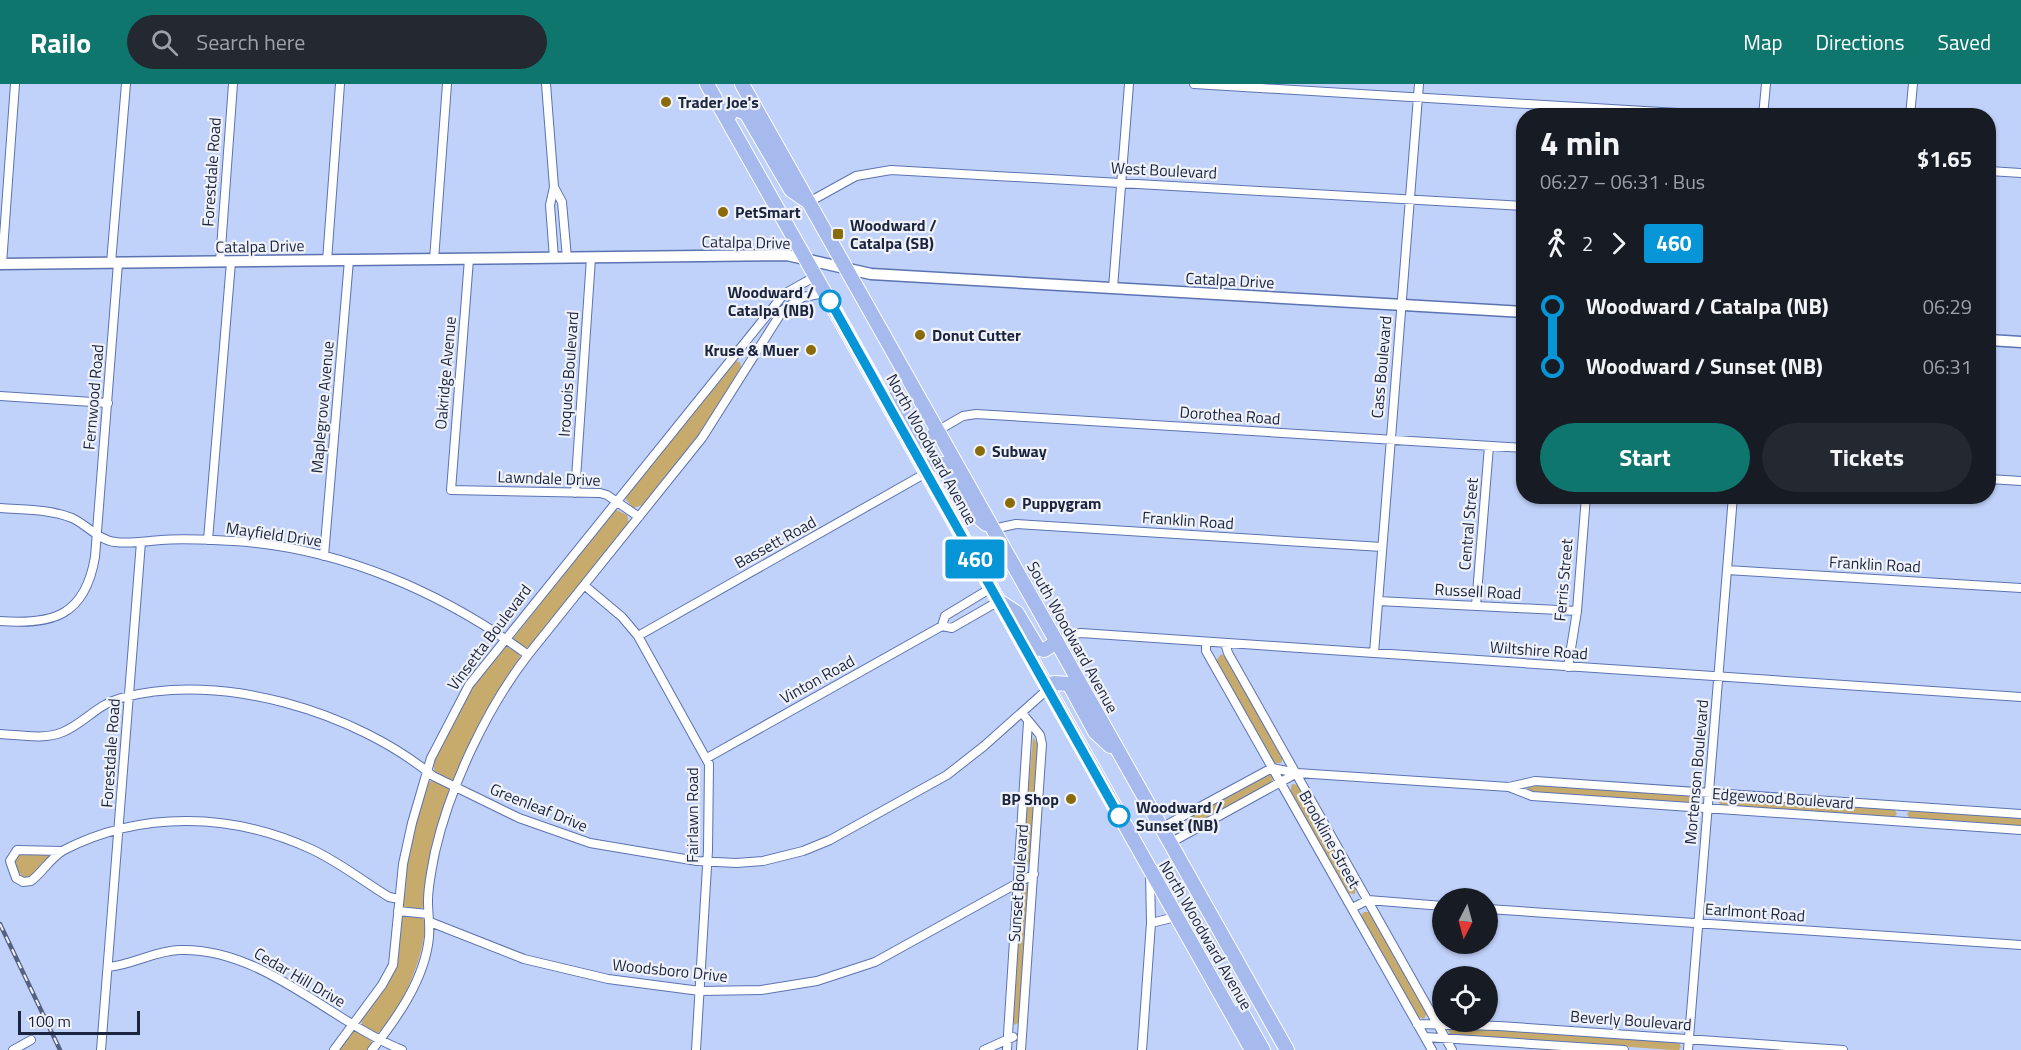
<!DOCTYPE html>
<meta charset="utf-8">
<style>
body{margin:0;font-family:"Titillium Web",sans-serif;background:#242831;color:#f1f3f6;height:100vh;display:flex;flex-direction:column;font-size:22px;white-space:nowrap}
*{box-sizing:border-box;margin:0}
p{font-size:20px;color:#9ea1a6}
.icon{flex:none;width:33px;height:33px;fill:none;stroke:currentColor;stroke-width:2;stroke-linecap:round;stroke-linejoin:round}
.map{position:relative;flex:1;overflow:hidden}
.side{position:absolute;left:1516px;top:24px;width:480px;height:396px;display:flex;flex-direction:column;background:#171b24;border-radius:24px;box-shadow:0 2px 4px #0004}
.side>*{flex:none}
.badge{padding:0 12px;border-radius:4px;font-size:21px;line-height:39px}
.needle{width:39px;rotate:186deg}
.tools{position:absolute;left:1432px;top:804px;display:grid;gap:12px}
.tools a{display:grid;place-items:center;width:66px;height:66px;border-radius:50%;background:#171b24;box-shadow:0 2px 4px #0004;font-size:30px}
.scale{position:absolute;left:18px;bottom:15px;width:122px;box-sizing:border-box;padding-left:6px;border:3px solid #1c253f;border-top:0;font-size:16px;line-height:21px;white-space:nowrap;color:#1c253f;-webkit-text-stroke:4px #eff2f9;paint-order:stroke}
.map>.badge{position:absolute;translate:-50% -50%;box-shadow:0 0 0 3px #fff}
.legs{display:flex;align-items:center;gap:9px;height:66px;padding:0 24px;font-size:20px}
.legs p{margin-inline-start:auto}
.summary{display:flex;align-items:center;justify-content:space-between;height:102px;padding:0 24px}
h1{font-size:33px;font-weight:700;line-height:45px}
.cta{display:flex;gap:12px;margin-top:auto;padding:12px 24px}
.cta a{flex:1;height:69px;border-radius:36px;background:#0f766e;color:#fff;font-size:24px;font-weight:700;line-height:69px;text-align:center}
.cta a+a{background:#242831;color:#f1f3f6}
ul{padding:0 24px;list-style:none}
li{display:flex;align-items:center;gap:21px;height:60px;font-size:22px}
li i{display:grid;place-items:center;width:9px;height:100%;margin:0 8px;background:currentColor}
li i::after{content:'';width:15px;height:15px;margin:-8px;border:4px solid;border-radius:50%;background:#171b24}
li p{margin-inline-start:auto}
li:first-child i{background:linear-gradient(#0000 50%,currentColor 0)}
li:last-child i{background:linear-gradient(currentColor 50%,#0000 0)}
header{display:flex;align-items:center;gap:36px;box-sizing:border-box;height:84px;padding:0 30px;background:#0f766e;color:#fff}
header strong{font-size:28px}
nav{display:flex;gap:33px;margin-inline-start:auto;font-size:21px}
.search{width:420px;height:54px;background:#242831;display:flex;align-items:center;gap:15px;box-sizing:border-box;padding:0 21px;border-radius:33px;color:#9ea1a6;font-size:22px}
.map>svg:first-child{display:block}
.green{fill:#c6ab6c}
.lines{fill:none;stroke-linecap:round;stroke-linejoin:round}
.minor-casing{stroke:#5c73b1;stroke-width:10}
.tertiary-casing{stroke:#5c73b1;stroke-width:13}
.primary-casing{stroke:#fff;stroke-width:16}
.minor{stroke:#fff;stroke-width:8}
.tertiary{stroke:#fff;stroke-width:10}
.primary{stroke:#a7baee;stroke-width:14}
.rail-casing{stroke:#556181;stroke-width:4.5}
.rail{stroke:#eff2f9;stroke-width:2;stroke-dasharray:7;stroke-linecap:butt}
.line-1-casing{stroke:#fff;stroke-width:14}
.line-1{stroke:#0696d7;stroke-width:9}
.poi-dot{fill:#8a6b0a;stroke:#eff2f9;stroke-width:2}
.stop-1-dot{fill:#fff;stroke:#0696d7;stroke-width:3}
.labels{text-anchor:middle;stroke-width:4.5;stroke-linejoin:round;paint-order:stroke}
.poi-label{font-size:16px;font-weight:bold;fill:#1c253f;stroke:#eff2f9;text-anchor:start}
.street-label{font-size:16px;fill:#1c253f;stroke:#eff2f9}
.stop-label{font-size:16px;font-weight:bold;fill:#1c253f;stroke:#eff2f9;text-anchor:end}
</style>
<header>
<strong>Railo</strong>
<div class="search"><svg class="icon" aria-label="search" viewBox="0 0 24 24"><circle cx="10" cy="10" r="6"/><path d="M15 15l6 6"/></svg>Search here</div>
<nav><a>Map</a><a>Directions</a><a>Saved</a></nav>
</header>
<div class="map">
<svg width="2021" height="966" viewBox="0 0 2021 966">
<rect width="100%" height="100%" fill="#c0d1fa"/>
<!-- green -->
<path class="green" d="M735 277 740 278 741 284 698 352 643 421 633 424 624 413Z
M614 425 627 431 629 439 530 562 525 565 512 556Z
M504 561 519 569 520 574 484 630 454 697H451L435 689 433 679 464 616Z
M1221 570 1226 573 1283 673 1281 679H1274L1216 577Z
M1033 653 1039 662 1030 778 1027 782 1022 778Z
M1266 690 1271 691 1273 699 1193 743 1186 741 1187 735Z
M433 696 451 704 425 822 418 826 403 823 401 819 410 758 425 701Z
M1292 700 1298 701 1356 803 1355 810 1347 809 1290 708Z
M1530 700 1693 712 1697 716 1692 719 1532 708 1526 703Z
M1721 713 1894 725 1897 730 1893 734 1723 722 1718 718Z
M1911 726 2021 733V743L1910 735 1907 730Z
M21 768 52 771 34 792 26 795C19 791 14 781 15 773Z
M1025 800 1028 802 1020 937 1015 941 1012 937 1021 802Z
M1364 828H1370L1427 929 1424 935 1416 932 1362 835 1361 831Z
M405 831 423 834C433 857 394 946 375 950L362 940 361 934 397 882 402 834Z
M1451 943 1679 959 1681 963 1679 966H1672L1451 950 1448 947Z
M355 944 371 954 372 962 368 966H338Z"/>
<g class="lines">
<defs>
<path id="minor" d="M546 0 554 103 550 121 554 174
M1194 0 1728 32
M1763 32 1766 0
M1910 32 1913 0
M1989 87 2021 89
M554 103 562 118 567 174
M809 118 856 92 891 86 1524 122
M469 175 451 406 600 409 607 411 639 433
M434 176 447 0
M327 177 340 0
M220 178 233 0
M111 179 126 0
M2 180 15 0
M1113 204 1129 0
M0 312 108 319
M937 347 963 332 976 330 1524 364
M1989 395 2021 397
M575 409 591 174
M0 424C24 426 49 425 72 434 87 441 99 456 115 458 130 460 146 457 161 456 185 454 209 456 234 457 341 464 442 508 528 571
M993 445 1016 440 1382 463
M208 456 231 178
M324 472 349 176
M1727 486 2021 504
M584 501 622 533 638 552 709 680 708 766 696 966
M1378 517 1577 527
M1476 522 1489 362
M0 537C53 541 85 532 95 473L118 179
M942 542 945 532 991 504
M638 552 926 389
M1057 558 1069 551 1081 549 2021 613
M1206 558V567L1432 966
M1225 559 1228 569 1452 966
M1374 569 1419 0
M1568 583 1577 527 1586 412
M0 650C20 651 44 656 63 648 84 639 98 620 121 614 222 587 355 628 433 692L519 734 590 759 697 777 736 779 763 777 803 767 830 756 947 691 984 662 1048 605
M707 674 942 542 952 544 999 517
M1509 703 1532 712 2021 746
M1161 744 1272 684 1297 689 1509 703 1535 697 2021 730
M1170 759 1297 689
M62 767 17 766 10 777 16 794 23 798 31 797C43 788 51 773 64 766 142 726 233 729 311 765 339 778 363 797 389 813L399 815
M1352 824 1368 816 1443 822
M1488 825 2021 861
M398 827 428 830
M430 838 524 875 608 895 700 907 761 906 817 897 875 878 1034 790
M1151 839 1176 833
M108 883C132 881 154 867 179 866 262 863 328 936 402 966
M1417 940 1499 942 1843 966
M1425 953 1624 966
M13 966 31 956
M101 966 141 458
M334 966 382 901 393 881 403 780 412 739 431 674 469 601 784 210 816 192
M372 966C397 934 425 895 429 853 430 841 428 829 428 817 428 801 432 784 435 768 450 702 487 624 528 571L702 354 783 226 803 213 825 209
M984 966 1013 953
M1007 966 1028 638
M1021 966 1042 660 1040 651 1022 629
M1142 966 1151 839 1150 789
M1688 966 1733 412"/>
<path id="tertiary" d="M0 180 787 171 871 190 1524 228
M1989 256 2021 258"/>
<path id="primary" d="M707 0 1252 966
M742 0 1287 966
M727 35 734 24 746 29 791 106 807 117
M894 314 922 358H928L937 347
M926 389 930 381 943 380 971 427 986 440
M1000 518 1017 529 1038 564 1044 566 1057 558
M1048 605 1054 599 1069 600 1095 648 1110 662
M1241 927 1263 966"/>
</defs>
<!-- minor casing -->
<use href="#minor" class="minor-casing"/>
<!-- tertiary casing -->
<use href="#tertiary" class="tertiary-casing"/>
<!-- primary casing -->
<use href="#primary" class="primary-casing"/>
<!-- minor -->
<use href="#minor" class="minor"/>
<!-- tertiary -->
<use href="#tertiary" class="tertiary"/>
<!-- primary -->
<use href="#primary" class="primary"/>
<defs>
<path id="rail" d="M0 840 60 966"/>
</defs>
<!-- rail casing -->
<use href="#rail" class="rail-casing"/>
<!-- rail -->
<use href="#rail" class="rail"/>
</g>
<g class="lines">
<defs>
<path id="line-1" d="M830 217 1119 732"/>
</defs>
<!-- line-1 casing -->
<use href="#line-1" class="line-1-casing"/>
<!-- line-1 -->
<use href="#line-1" class="line-1"/>
</g>
<!-- markers -->
<g class="poi-dot">
<circle cx="666" cy="18" r="6"/>
<circle cx="723" cy="128" r="6"/>
<rect x="832" y="144" width="12" height="12" rx="3"/>
<circle cx="920" cy="251" r="6"/>
<circle cx="811" cy="266" r="6"/>
<circle cx="980" cy="367" r="6"/>
<circle cx="1010" cy="419" r="6"/>
<circle cx="1071" cy="715" r="6"/>
</g>
<g class="stop-1-dot">
<circle cx="830" cy="217" r="10"/>
<circle cx="1119" cy="732" r="10"/>
</g>
<g class="labels">
<!-- poi labels -->
<g class="poi-label">
<text x="678" y="24">Trader Joe's</text>
<text x="735" y="134">PetSmart</text>
<text x="850" y="147">Woodward /<tspan x="850" dy="18">Catalpa (SB)</tspan></text>
<text x="932" y="257">Donut Cutter</text>
<text x="799" y="272" text-anchor="end">Kruse &amp; Muer</text>
<text x="992" y="373">Subway</text>
<text x="1022" y="425">Puppygram</text>
<text x="1059" y="721" text-anchor="end">BP Shop</text>
</g>
<!-- street labels -->
<g class="street-label">
<text transform="translate(1164 86) rotate(3)" y="6">West Boulevard</text>
<text transform="translate(211 88) rotate(-86)" y="6">Forestdale Road</text>
<text transform="translate(746 158) rotate(1)" y="6">Catalpa Drive</text>
<text transform="translate(260 162) rotate(-1)" y="6">Catalpa Drive</text>
<text transform="translate(1230 196) rotate(3)" y="6">Catalpa Drive</text>
<text transform="translate(1381 283) rotate(-85)" y="6">Cass Boulevard</text>
<text transform="translate(445 289) rotate(-85)" y="6">Oakridge Avenue</text>
<text transform="translate(568 290) rotate(-86)" y="6">Iroquois Boulevard</text>
<text transform="translate(93 313) rotate(-85)" y="6">Fernwood Road</text>
<text transform="translate(322 323) rotate(-85)" y="6">Maplegrove Avenue</text>
<text transform="translate(1230 331) rotate(4)" y="6">Dorothea Road</text>
<text transform="translate(932 365) rotate(61)" y="6">North Woodward Avenue</text>
<text transform="translate(549 394) rotate(2)" y="6">Lawndale Drive</text>
<text transform="translate(1188 436) rotate(4)" y="6">Franklin Road</text>
<text transform="translate(1468 440) rotate(-85)" y="6">Central Street</text>
<text transform="translate(274 450) rotate(8)" y="6">Mayfield Drive</text>
<text transform="translate(775 458) rotate(-29)" y="6">Bassett Road</text>
<text transform="translate(1875 480) rotate(3)" y="6">Franklin Road</text>
<text transform="translate(1563 496) rotate(-85)" y="6">Ferris Street</text>
<text transform="translate(1478 507) rotate(3)" y="6">Russell Road</text>
<text transform="translate(489 553) rotate(-53)" y="6">Vinsetta Boulevard</text>
<text transform="translate(1073 553) rotate(61)" y="6">South Woodward Avenue</text>
<text transform="translate(1539 566) rotate(4)" y="6">Wiltshire Road</text>
<text transform="translate(817 595) rotate(-29)" y="6">Vinton Road</text>
<text transform="translate(110 669) rotate(-86)" y="6">Forestdale Road</text>
<text transform="translate(1696 688) rotate(-85)" y="6">Mortenson Boulevard</text>
<text transform="translate(1783 714) rotate(4)" y="6">Edgewood Boulevard</text>
<text transform="translate(539 723) rotate(22)" y="6">Greenleaf Drive</text>
<text transform="translate(692 731) rotate(-90)" y="6">Fairlawn Road</text>
<text transform="translate(1330 755) rotate(61)" y="6">Brookline Street</text>
<text transform="translate(1018 799) rotate(-86)" y="6">Sunset Boulevard</text>
<text transform="translate(1755 828) rotate(4)" y="6">Earlmont Road</text>
<text transform="translate(1206 851) rotate(60)" y="6">North Woodward Avenue</text>
<text transform="translate(670 886) rotate(6)" y="6">Woodsboro Drive</text>
<text transform="translate(300 893) rotate(30)" y="6">Cedar Hill Drive</text>
<text transform="translate(1631 936) rotate(4)" y="6">Beverly Boulevard</text>
</g>
<!-- stop labels -->
<g class="stop-label">
<text x="814" y="214">Woodward /<tspan x="814" dy="18">Catalpa (NB)</tspan></text>
<text x="1136" y="729" text-anchor="start">Woodward /<tspan x="1136" dy="18">Sunset (NB)</tspan></text>
</g>
</g>
</svg>
<div class="tools">
<a><svg class="needle" viewBox="-14 -14 28 28"><path d="M0-13l5 13h-10z" fill="#e53935"/><path d="M0 13l5-13h-10z" fill="#9ea1a6"/></svg></a>
<a><svg class="icon" aria-label="locate" viewBox="0 0 24 24"><circle cx="12" cy="12" r="6"/><path d="M12 2v4M12 18v4M2 12h4M18 12h4"/></svg></a>
</div>
<div class="scale">100 m</div>
<b class="badge" style="left:975px;top:475px;background:#0696d7;color:#fff">460</b>
<section class="side">
<div class="summary"><div><h1>4 min</h1><p>06:27 – 06:31 · Bus</p></div><b>$1.65</b></div>
<div class="legs"><svg class="icon" aria-label="walk" viewBox="0 0 24 24"><circle cx="13" cy="4" r="2"/><path d="M13 8l-2 6 4 7M11 14l-3 7M7 12l3-4h3l4 4"/></svg>2<svg class="icon" aria-label="forward" viewBox="0 0 24 24"><path d="M9 5l7 7-7 7"/></svg><b class="badge" style="background:#0696d7;color:#fff">460</b></div>
<ul>
<li><i style="color:#0696d7"></i><b>Woodward / Catalpa (NB)</b><p>06:29</p></li>
<li><i style="color:#0696d7"></i><b>Woodward / Sunset (NB)</b><p>06:31</p></li>
</ul>
<div class="cta"><a>Start</a><a>Tickets</a></div>
</section>
</div>
